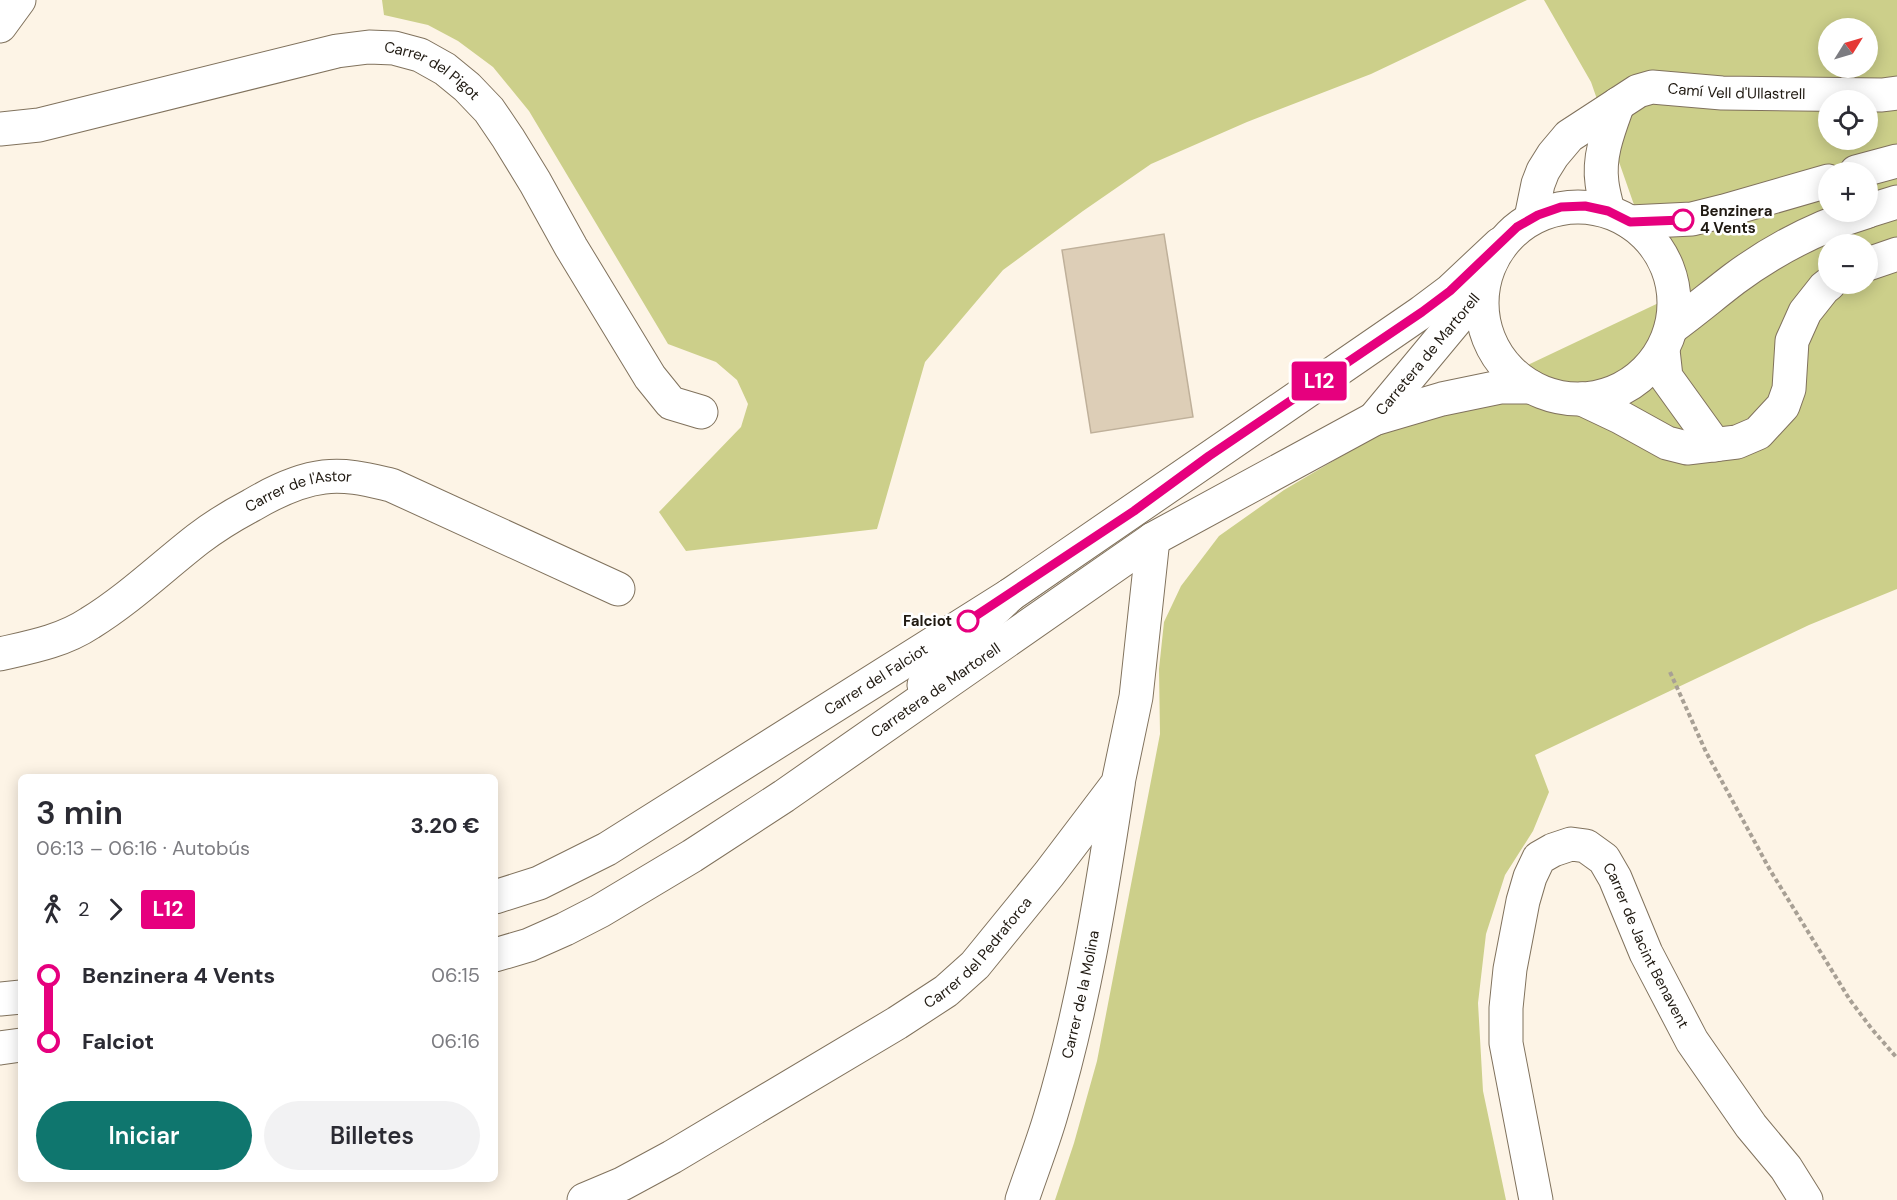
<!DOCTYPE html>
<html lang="es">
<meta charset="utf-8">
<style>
body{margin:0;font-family:"DM Sans",sans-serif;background:#f2f2f3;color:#2b2b33;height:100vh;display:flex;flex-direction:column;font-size:22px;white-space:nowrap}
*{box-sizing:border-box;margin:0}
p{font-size:20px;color:#7c7c81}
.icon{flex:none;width:33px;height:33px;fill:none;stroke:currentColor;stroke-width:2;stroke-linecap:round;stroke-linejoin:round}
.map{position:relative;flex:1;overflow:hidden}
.sheet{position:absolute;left:18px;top:774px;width:480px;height:408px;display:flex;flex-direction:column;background:#fff;border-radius:9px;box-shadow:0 3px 15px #0003}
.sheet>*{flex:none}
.badge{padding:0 12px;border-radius:4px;font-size:21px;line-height:39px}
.needle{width:39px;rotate:53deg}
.tools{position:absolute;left:1818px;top:18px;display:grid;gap:12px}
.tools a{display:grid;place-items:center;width:60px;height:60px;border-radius:50%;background:#fff;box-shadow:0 3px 15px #0003;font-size:30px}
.map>.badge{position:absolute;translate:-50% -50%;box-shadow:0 0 0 3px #fff}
.legs{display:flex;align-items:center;gap:9px;height:66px;padding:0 18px;font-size:20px}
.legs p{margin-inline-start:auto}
.headline{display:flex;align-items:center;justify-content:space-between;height:102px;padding:0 18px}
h1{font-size:33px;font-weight:600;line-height:45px}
.primary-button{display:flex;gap:12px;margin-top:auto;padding:12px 18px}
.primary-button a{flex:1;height:69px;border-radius:36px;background:#0f766e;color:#fff;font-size:24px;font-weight:600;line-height:69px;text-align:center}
.primary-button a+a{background:#f2f2f3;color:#2b2b33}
ul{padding:0 18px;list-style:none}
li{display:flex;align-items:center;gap:21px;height:66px;font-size:22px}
li i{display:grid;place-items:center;width:9px;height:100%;margin:0 8px;background:currentColor}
li i::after{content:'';width:15px;height:15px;margin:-8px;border:4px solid;border-radius:50%;background:#fff}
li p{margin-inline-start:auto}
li:first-child i{background:linear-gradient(#0000 50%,currentColor 0)}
li:last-child i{background:linear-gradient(currentColor 50%,#0000 0)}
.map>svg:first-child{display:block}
.green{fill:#cccf8a;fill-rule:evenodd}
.building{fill:#ddceb7;stroke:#bfb09a;stroke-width:1.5}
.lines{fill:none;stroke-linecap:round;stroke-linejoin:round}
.street-casing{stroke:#80725d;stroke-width:35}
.secondary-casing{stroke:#80725d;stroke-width:35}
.path{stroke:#a8a095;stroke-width:4;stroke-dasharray:4.5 3;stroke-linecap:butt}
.street{stroke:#fff;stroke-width:33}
.secondary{stroke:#fff;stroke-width:33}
.line-1-casing{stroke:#fff;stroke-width:14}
.line-1{stroke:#e6007e;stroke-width:9}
.stop-1-dot{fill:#fff;stroke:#e6007e;stroke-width:3}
.labels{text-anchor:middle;stroke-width:5;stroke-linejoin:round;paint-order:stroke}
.street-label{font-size:15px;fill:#201a12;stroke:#fff}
.stop-label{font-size:15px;font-weight:bold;fill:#201a12;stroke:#fff;text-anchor:start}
</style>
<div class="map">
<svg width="1897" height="1200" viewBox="0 0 1897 1200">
<rect width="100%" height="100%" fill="#fdf4e6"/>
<!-- green -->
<path class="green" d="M382 0H1527L1371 74 1247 122 1151 164 1083 211 1003 270 925 362 877 529 686 551 659 512 741 427 748 404 737 380 716 362 668 344 529 111 493 67 458 41 428 25 384 15Z
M1544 0H1897V589L1809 625 1535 755 1549 792 1533 831 1505 875 1486 934 1478 1003 1483 1091 1506 1200H1055L1074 1143 1097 1061 1160 734 1159 669 1164 622 1181 586 1219 536 1284 490 1367 441 1667 299 1591 82ZM1828 28H1868V68H1828ZM1828 100H1868V140H1828ZM1828 172H1868V212H1828ZM1828 244H1868V284H1828Z"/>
<!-- building -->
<path class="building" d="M1164 234 1193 417 1091 433 1062 250Z"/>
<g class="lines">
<defs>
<g id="street">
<path d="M0 26 19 0"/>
<path id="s1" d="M0 129 39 125 337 51 369 47 394 48 420 55 445 69 467 87 489 110 508 138 535 182 571 247 650 377 671 403 701 412"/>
<path d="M1608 211C1606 202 1603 192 1602 183 1598 156 1609 129 1618 104"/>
<path id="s2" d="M1531 218 1538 184 1543 171 1553 155 1569 136 1638 91 1652 87 1722 93 1882 95 1897 93"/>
<path d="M1868 264 1897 254"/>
<path d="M1663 350 1666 377 1715 445"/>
<path d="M1582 399 1620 417 1667 443 1687 448 1737 442 1758 433 1783 406 1789 389 1792 341 1805 312 1824 288 1829 284"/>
<path id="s3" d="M0 654C31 647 63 641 90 623 129 599 162 567 198 539 215 526 233 515 252 505 274 492 298 480 324 477 347 474 369 480 391 485L618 589"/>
<path id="s4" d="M495 897 539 883 607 849 1010 595 1422 312 1450 291 1500 244"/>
<path d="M0 999 21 997"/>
<path id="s5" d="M584 1200 622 1184 672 1157 897 1023 946 991 975 965 1049 874 1118 783 1136 697 1153 539"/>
<path id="s6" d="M1022 1200C1031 1173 1042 1145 1050 1118 1083 1009 1101 897 1118 785"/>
<path id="s7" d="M1536 1200 1506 1043V1008L1510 969 1523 901 1530 877 1539 858 1553 850 1571 844 1586 846 1604 859 1615 878 1646 953 1692 1041 1751 1126 1786 1168 1806 1200"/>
</g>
<g id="secondary">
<path d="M1856 172 1897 161"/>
<circle cx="1578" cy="303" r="96"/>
<path d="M1868 211 1897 202"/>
<path d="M1630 222 1692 219 1724 211 1828 181"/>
<path d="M1671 328C1693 312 1713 295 1734 279 1773 250 1820 226 1866 212"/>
<path id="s8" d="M1374 419 1482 289"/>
<path d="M924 685 960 642 1010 595"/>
<path id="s9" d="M495 955 529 945 565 929 600 911 692 856 784 796 1153 539 1374 419 1442 399 1500 387H1531"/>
<path d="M0 1048 21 1045"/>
</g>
</defs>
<!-- street casing -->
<use href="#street" class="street-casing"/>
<!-- secondary casing -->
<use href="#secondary" class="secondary-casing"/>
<!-- path -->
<path class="path" d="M1670 672 1706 752 1770 870 1850 1000 1871 1028 1897 1058"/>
<!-- street -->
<use href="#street" class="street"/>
<!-- secondary -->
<use href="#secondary" class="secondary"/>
</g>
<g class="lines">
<defs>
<path id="line-1" d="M968 621 1134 511 1209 456 1422 312 1450 291 1517 227 1538 215 1561 207 1585 206 1608 211 1630 222 1683 220"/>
</defs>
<!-- line-1 casing -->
<use href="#line-1" class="line-1-casing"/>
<!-- line-1 -->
<use href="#line-1" class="line-1"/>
</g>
<!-- markers -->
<g class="stop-1-dot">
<circle cx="1683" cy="220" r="10"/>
<circle cx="968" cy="621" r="10"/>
</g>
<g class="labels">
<!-- street labels -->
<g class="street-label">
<text dy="5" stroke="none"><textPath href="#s1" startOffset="448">Carrer del Pigot</textPath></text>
<text dy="5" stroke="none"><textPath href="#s2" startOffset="274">Camí Vell d'Ullastrell</textPath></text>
<text dy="5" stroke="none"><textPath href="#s8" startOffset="84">Carretera de Martorell</textPath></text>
<text dy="5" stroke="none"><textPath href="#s3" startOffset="346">Carrer de l'Astor</textPath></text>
<text dy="5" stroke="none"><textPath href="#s4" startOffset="440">Carrer del Falciot</textPath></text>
<text dy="5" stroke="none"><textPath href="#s9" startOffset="516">Carretera de Martorell</textPath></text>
<text dy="5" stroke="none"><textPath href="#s7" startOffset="518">Carrer de Jacint Benavent</textPath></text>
<text dy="5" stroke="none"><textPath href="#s5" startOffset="468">Carrer del Pedraforca</textPath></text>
<text dy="5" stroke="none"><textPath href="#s6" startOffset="214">Carrer de la Molina</textPath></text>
</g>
<!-- stop labels -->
<g class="stop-label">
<text x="1700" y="216">Benzinera<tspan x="1700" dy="17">4 Vents</tspan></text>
<text x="952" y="626" text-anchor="end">Falciot</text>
</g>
</g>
</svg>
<div class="tools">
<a><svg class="needle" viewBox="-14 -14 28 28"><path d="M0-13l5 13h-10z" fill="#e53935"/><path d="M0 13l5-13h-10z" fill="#7c7c81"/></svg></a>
<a><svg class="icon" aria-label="locate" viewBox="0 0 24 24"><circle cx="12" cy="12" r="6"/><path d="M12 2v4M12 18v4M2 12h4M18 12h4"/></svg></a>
<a>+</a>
<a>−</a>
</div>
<b class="badge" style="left:1319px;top:381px;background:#e6007e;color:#fff">L12</b>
<section class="sheet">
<div class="headline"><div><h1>3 min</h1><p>06:13 – 06:16 · Autobús</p></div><b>3.20 €</b></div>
<div class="legs"><svg class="icon" aria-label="walk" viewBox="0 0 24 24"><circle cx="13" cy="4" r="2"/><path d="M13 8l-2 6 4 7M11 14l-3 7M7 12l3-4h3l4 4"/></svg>2<svg class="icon" aria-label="forward" viewBox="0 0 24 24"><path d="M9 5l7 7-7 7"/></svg><b class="badge" style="background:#e6007e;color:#fff">L12</b></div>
<ul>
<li><i style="color:#e6007e"></i><b>Benzinera 4 Vents</b><p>06:15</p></li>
<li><i style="color:#e6007e"></i><b>Falciot</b><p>06:16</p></li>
</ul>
<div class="primary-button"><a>Iniciar</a><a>Billetes</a></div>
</section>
</div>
